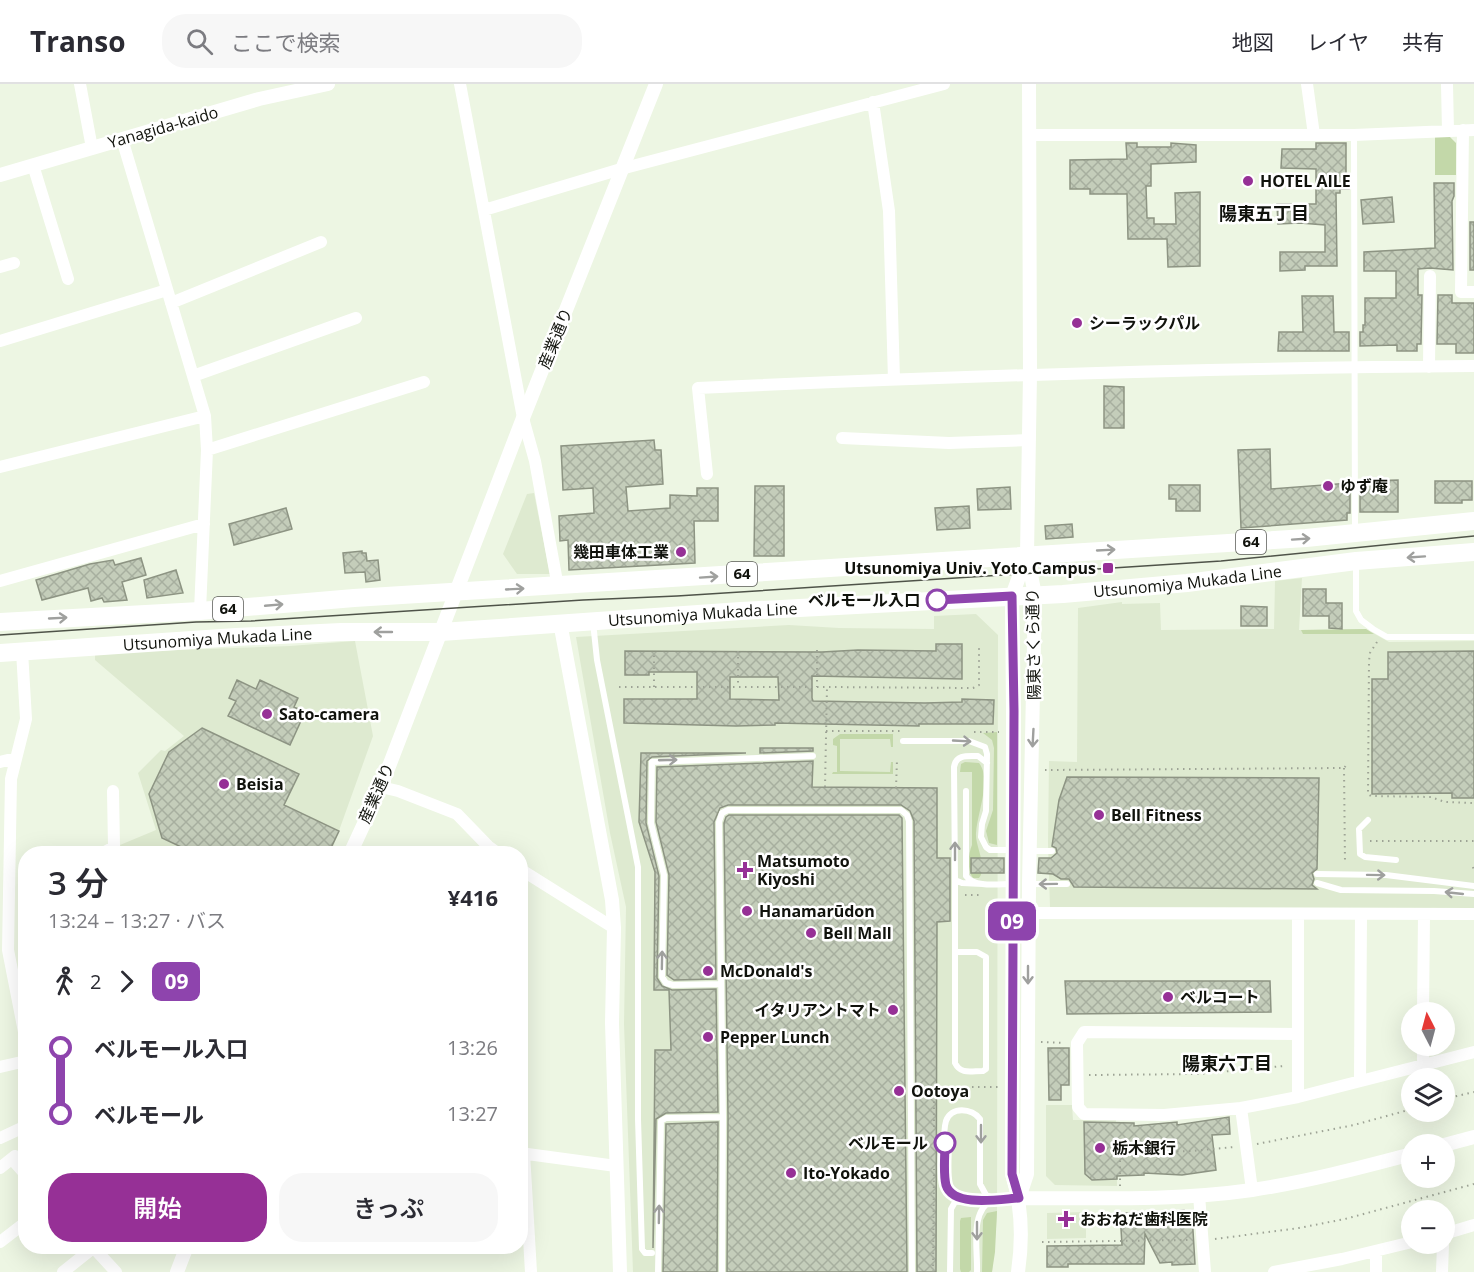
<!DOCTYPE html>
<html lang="ja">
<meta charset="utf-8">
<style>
body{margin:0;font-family:"Open Sans","Noto Sans JP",sans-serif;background:#f7f7f7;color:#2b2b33;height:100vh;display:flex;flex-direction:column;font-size:22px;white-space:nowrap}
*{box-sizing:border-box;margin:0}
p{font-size:20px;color:#7c7c81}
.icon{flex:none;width:33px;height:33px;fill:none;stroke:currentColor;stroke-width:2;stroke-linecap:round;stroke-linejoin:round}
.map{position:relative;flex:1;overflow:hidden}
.sheet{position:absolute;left:18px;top:762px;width:510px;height:408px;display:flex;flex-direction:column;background:#fff;border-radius:24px;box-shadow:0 6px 24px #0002}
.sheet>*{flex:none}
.badge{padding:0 12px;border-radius:9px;font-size:21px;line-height:39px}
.needle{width:39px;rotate:354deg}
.buttons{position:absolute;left:1401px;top:918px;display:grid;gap:12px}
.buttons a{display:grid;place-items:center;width:54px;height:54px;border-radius:50%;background:#fff;box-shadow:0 6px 24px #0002;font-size:30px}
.map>.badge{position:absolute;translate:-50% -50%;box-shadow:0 0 0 3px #fff}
.legs{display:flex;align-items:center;gap:9px;height:66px;padding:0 30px;font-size:20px}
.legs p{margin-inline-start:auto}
.overview{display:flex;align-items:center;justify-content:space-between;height:102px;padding:0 30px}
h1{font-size:33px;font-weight:600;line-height:45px}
.primary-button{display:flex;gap:12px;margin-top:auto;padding:12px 30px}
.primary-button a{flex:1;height:69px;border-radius:24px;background:#963096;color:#fff;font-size:24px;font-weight:600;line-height:69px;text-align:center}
.primary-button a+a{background:#f7f7f7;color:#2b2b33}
ul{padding:0 30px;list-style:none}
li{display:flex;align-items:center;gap:21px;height:66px;font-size:22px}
li i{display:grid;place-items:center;width:9px;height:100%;margin:0 8px;background:currentColor}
li i::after{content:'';width:15px;height:15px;margin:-8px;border:4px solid;border-radius:50%;background:#fff}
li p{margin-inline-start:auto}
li:first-child i{background:linear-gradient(#0000 50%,currentColor 0)}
li:last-child i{background:linear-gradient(currentColor 50%,#0000 0)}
header{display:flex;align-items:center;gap:36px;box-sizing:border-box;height:84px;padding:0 30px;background:#fff;border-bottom:2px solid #e1e1e2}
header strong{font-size:28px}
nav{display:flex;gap:33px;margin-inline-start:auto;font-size:21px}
.search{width:420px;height:54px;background:#f7f7f7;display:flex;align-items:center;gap:15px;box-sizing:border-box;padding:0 21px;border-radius:24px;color:#7c7c81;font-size:22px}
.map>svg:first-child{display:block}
.built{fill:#deead0}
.green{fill:#c3d8a9}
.building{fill:url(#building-cross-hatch);stroke:#8d9483;stroke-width:1.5;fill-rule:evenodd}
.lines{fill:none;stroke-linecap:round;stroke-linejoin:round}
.path{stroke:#9da395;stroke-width:2;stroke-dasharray:1.5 4.5;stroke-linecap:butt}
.service{stroke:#fff;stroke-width:6}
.minor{stroke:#fff;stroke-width:12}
.tertiary{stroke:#fff;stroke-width:14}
.primary{stroke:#fff;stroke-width:18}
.tram{stroke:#4f5349;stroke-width:1.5}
.oneway{stroke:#9fa09e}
.line-1-casing{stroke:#fff;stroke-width:14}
.line-1{stroke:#8e44ad;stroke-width:9}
.poi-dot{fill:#963096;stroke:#fff;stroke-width:2}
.stop-1-dot{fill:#fff;stroke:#8e44ad;stroke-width:3}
.labels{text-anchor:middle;stroke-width:5;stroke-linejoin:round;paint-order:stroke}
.shield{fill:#fff;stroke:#585955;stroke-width:1.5}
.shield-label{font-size:15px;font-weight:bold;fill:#10120c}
.street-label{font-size:16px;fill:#10120c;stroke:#fff}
.poi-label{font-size:16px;font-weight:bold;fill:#10120c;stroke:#fff;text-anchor:start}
.stop-label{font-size:16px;font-weight:bold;fill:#10120c;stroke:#fff;text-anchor:end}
.neighbourhood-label{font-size:18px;font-weight:bold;fill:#10120c;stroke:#fff}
</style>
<header>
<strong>Transo</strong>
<div class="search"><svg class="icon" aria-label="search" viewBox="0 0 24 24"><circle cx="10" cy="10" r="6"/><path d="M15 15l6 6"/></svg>ここで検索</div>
<nav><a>地図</a><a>レイヤ</a><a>共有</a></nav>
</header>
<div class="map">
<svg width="1474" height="1188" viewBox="0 0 1474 1188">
<defs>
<pattern id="building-cross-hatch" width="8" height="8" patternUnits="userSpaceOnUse" patternTransform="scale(1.5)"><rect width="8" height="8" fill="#c4cdba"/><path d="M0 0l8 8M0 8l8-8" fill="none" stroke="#a7af9f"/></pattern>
</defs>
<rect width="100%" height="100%" fill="#edf6e3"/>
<!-- built -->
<path class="built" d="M534 409 550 490H517L503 470 527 410Z
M1302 494 1299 546 1366 545 1389 558 1474 557V824L1050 823 1048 759 1049 677 1077 678 1078 524 1122 518V520L1160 519 1161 546 1274 545 1275 497Z
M976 530 998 551 997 1133 992 1188H633L624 940 626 823 610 749 576 553 789 541 839 544 934 545V532Z
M355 557 373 652 331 769H124L120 761 156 746 138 689 161 666 165 667 184 652 95 576V569L290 562Z
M1046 1021H1072L1073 1036H1116L1117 1102 1055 1101 1046 1092Z
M1086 1128V1154L1047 1155V1129Z"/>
<!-- green -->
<path class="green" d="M1435 52H1449L1456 59V91H1435Z
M1366 545 1374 550H1303L1301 546Z
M997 648V761L989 759 986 747 993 726 994 664 992 656 983 649Z
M840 650H893V663H891L890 655H840V687L890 688 891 678H893V690H832L833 688H837V662L833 661V655Z
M965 678 979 679C992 695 977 730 976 749 975 763 988 782 979 794H973C967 786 968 770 972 761V688H960L961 680Z
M997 1127 995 1168 992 1188H982L983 1136 987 1129Z
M971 1133V1186L969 1188H961L960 1185V1137L961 1134Z"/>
<!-- building -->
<path class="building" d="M1126 59H1137V63H1171V59L1196 61V78L1151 80V102H1146L1147 134H1154V140H1176L1175 109 1200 108V182L1168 183 1167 155H1128L1127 110H1090V105H1070V76L1127 75Z
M1316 59H1346V93H1348L1349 105H1340V109H1336L1337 182H1305V186L1280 187V168H1325V141L1300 139 1278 140 1277 120H1316V85L1281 84 1282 65H1316Z
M1434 99H1454V112L1452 117 1453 186 1430 184 1418 185V211H1422L1421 260H1417V267H1397V261L1360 262V248H1363V241H1365V214H1396V187H1364V168L1435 164Z
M1392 113 1394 138 1363 140 1361 116Z
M1470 138H1474V186H1470Z
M1438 211H1452V219H1474V269H1456V260H1437Z
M1302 212H1333L1334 248H1349V267H1278L1279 248H1303Z
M1104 302 1124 303V344H1104Z
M654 356 655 366H661L663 400 626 403 628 427 670 424V411L697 412V404H718V437H694L695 479 569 486 568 456 560 457 559 432 594 429 593 404 563 406 561 362Z
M1270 365 1271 405 1350 399V429H1347V436L1241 444 1238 366Z
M1398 396V428H1360V398L1364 397Z
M1435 397H1472V416H1462V419H1435Z
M1169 401H1200V427H1176V415H1169Z
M755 402H784V472H754Z
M1010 403 1011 425 978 426 977 405Z
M969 422 970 444 937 446 935 424Z
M286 424 292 445 234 461 229 440Z
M1072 440 1073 453 1046 455 1045 442Z
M362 467V469H366L367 477 378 476 380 496 366 498 365 488 345 489 343 469Z
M141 474 146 491 122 498 127 516 104 518 102 514 91 517 88 504 42 516 36 496 90 480 113 476 115 481Z
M176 486 183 509 147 514 144 496Z
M1303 505H1326V519H1342V545L1329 544V532H1303Z
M1241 522 1267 523V542H1241Z
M936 560H962V595L812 592V614L813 617 925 619 962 618V615L994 616 993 640H919V642L775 639V641L736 642 624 639V615H697V588H649V591H625V567L822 568 858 566 936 567ZM730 593H778L779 616 730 615Z
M1474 567V714H1452V709L1372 710V595H1388V568Z
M237 596 256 605 260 596 298 614 294 623 305 628 290 661 228 632 236 617 229 614Z
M202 644 299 690 284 721 339 747 328 770H196L162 754 149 710 169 668Z
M760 664H813V667L760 669Z
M641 669H746L652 673 647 677 646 739 659 792 657 894 662 902 672 906 716 905 718 1028 666 1029 656 1035 653 1164 655 966H671L669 906H654L655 788 639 738Z
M813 677 812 703 937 704V774H950V837L937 838 936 1188H917L914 737 910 727 901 721H728L720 724 714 738 716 895 674 896 667 891 669 791 656 738 657 683Z
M1067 693 1319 694 1317 785 1312 789 1314 795 1312 801 1317 805 1074 803 1069 795H1061L1053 790 1038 789 1039 774H1051L1057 769 1056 764 1052 762 1059 716Z
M729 731H899L902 734 907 1188H727L728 1033 724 739 726 733Z
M971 774H1004V789H971Z
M1065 897H1270L1271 928 1067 930Z
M1048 964H1069V1001H1061V1016H1049Z
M1229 1033 1230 1050 1212 1051 1216 1086 1182 1091 1144 1089V1091L1117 1092V1095L1092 1096 1085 1090 1084 1038 1134 1039V1042L1177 1038V1041Z
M718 1038 717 1188H663L666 1040Z
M1184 1126V1131L1192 1130 1195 1180 1172 1181V1178L1160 1179 1145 1150 1144 1180H1068V1183H1047V1162L1122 1161 1120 1129H1140V1138L1170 1135V1128Z"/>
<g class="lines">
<!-- path -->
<path class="path" d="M1377 558 1370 569 1369 577 1368 710 1371 712 1431 713 1445 718 1474 719
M817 566V603
M738 567V603
M619 603H827
M654 603V568
M826 647H900
M974 648H999
M1344 684 1345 780
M1045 686 1344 684 1348 679
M825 703 827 603 973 604 979 601V560
M896 704 897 676
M1370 757H1474
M1473 783 1474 787
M965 811H981
M1041 958 1065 959
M1089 991 1198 990 1284 982
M1444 1015 1474 1008
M934 1043V1003H999
M1257 1060 1354 1041 1412 1025
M1120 1102V1069L1192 1067 1234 1063
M1215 1155 1299 1144 1345 1135 1474 1100
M1042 1158 1189 1156
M933 1188 934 1085"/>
<!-- service -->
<path class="service" d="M1354 52 1355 446
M1356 478V527L1361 536 1373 545 1387 553H1474
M593 538 597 576 638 783V1035L642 1165 645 1169H652
M903 657H969L985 663 987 670 986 727 982 740 981 753 986 763 990 766H1012
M966 707V792C975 804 998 800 1012 800
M1368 736 1359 745 1360 770 1365 773 1396 776
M1030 767H1052
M1317 790 1386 791 1474 802
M955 796V979C961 991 971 987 983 987L986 985V873L977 868H955
M1317 799 1341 806 1434 807 1474 810
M983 800 962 799 955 796 954 683C956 670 968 672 978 672L987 679
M1029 800H1067
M721 900 673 901 666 899 662 893 664 791 651 739 652 678 813 672
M964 1116C958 1115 953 1112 949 1107 943 1098 943 1047 946 1037 951 1022 972 1024 980 1035V1100L986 1111 996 1115
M658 1188 661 1037 666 1034 723 1033
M722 1188 723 1033 719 738 722 729 728 726H901L907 731 909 737 912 1188
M950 1188 951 1125 955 1118 1019 1114
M977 1188C978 1166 969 1126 993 1116"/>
<!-- minor -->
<path class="minor" d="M80 0 92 64
M460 0 523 334 535 377 558 503
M1307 0 1314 51
M1447 0 1448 47
M873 18 889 127 894 295
M1463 46 1461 208H1474
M1029 51H1354L1474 46
M122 55 205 332 207 366 200 527
M33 81 68 195
M484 126 621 85 944 0
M0 183 14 179
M171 219 321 158
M0 257 167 206
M1429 283 1430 192
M193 292 356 234
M842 354 949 359 1029 356
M207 366 424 298
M0 383 205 332
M707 390 698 304C956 292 1215 284 1474 282
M0 497 204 440
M22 567 26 635 11 695 8 866 26 958
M0 678 16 674
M381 703 398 707 457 730 488 762 499 770
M101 770 114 763 113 707
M520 785 614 844
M1029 829 1474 830
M1298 830V1013
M1423 928 1424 831
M1423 981V962
M0 983 26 977
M1360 997 1361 830
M1241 1024 1164 1031 1084 1030 1078 1023 1077 959 1084 948 1298 950
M0 1054 26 1042
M520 1069 616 1082
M524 1069 531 1188
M12 1075 26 1091
M0 1084 15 1072
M1252 1106 1241 1024 1298 1013 1474 968
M1199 1111 1205 1188
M1444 1150 1474 1141
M0 1158 26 1138
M92 1162 116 1188
M63 1188 93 1164
M1274 1188 1342 1175 1412 1158
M1376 1188V1168
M1442 1188 1443 1160"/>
<!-- tertiary -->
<path class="tertiary" d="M0 91 259 15 328 0
M562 540V549L612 816 614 844 612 939 620 1188
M350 770 381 703 523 334 656 0
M1444 1061 1474 1053
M1019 1114 1027 1090 1029 800 1035 511 1027 471 1030 291 1029 0
M1019 1114C1097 1114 1175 1117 1252 1106 1306 1098 1359 1084 1412 1070
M177 1188 187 1162
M1018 1188C1023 1154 1022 1122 1012 1090L1013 627 1012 512 1027 471"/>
<!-- primary -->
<g class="primary">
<path d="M0 538 200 527 354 514 1306 454 1474 437"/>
<path id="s1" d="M0 569 236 553 341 548H441L741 527 1063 510 1187 499 1356 477 1474 468"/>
</g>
<!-- tram -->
<path class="tram" d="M0 551 196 538 251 537 583 516 677 512 1221 477 1474 452"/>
</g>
<!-- one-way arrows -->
<defs><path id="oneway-shaft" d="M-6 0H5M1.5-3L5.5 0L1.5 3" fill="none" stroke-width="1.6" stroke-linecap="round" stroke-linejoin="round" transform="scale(1.5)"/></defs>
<g class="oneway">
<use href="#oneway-shaft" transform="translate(1301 455) rotate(-4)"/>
<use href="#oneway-shaft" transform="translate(1106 466) rotate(-3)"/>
<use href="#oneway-shaft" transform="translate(1416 473) rotate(176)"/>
<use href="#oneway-shaft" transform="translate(709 493) rotate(-4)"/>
<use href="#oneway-shaft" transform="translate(515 505) rotate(-3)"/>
<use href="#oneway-shaft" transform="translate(274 521) rotate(-5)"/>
<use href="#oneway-shaft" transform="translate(58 534) rotate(-3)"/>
<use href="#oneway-shaft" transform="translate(383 548) rotate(-180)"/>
<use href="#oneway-shaft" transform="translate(1033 654) rotate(93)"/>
<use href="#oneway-shaft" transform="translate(962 657) rotate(3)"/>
<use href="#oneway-shaft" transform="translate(668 676) rotate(-2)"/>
<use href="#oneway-shaft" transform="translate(955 767) rotate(-90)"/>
<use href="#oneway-shaft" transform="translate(1376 791) rotate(1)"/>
<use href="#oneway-shaft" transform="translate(1048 800) rotate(179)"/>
<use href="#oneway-shaft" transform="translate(1454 809) rotate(-174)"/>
<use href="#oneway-shaft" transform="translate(662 876) rotate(-89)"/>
<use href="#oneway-shaft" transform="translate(1028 891) rotate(90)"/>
<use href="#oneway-shaft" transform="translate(981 1050) rotate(90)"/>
<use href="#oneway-shaft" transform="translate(659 1130) rotate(-89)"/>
<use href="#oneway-shaft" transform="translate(977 1147) rotate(90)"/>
</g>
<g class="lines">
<defs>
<path id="line-1" d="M937 516 1012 512 1014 627 1012 1090 1019 1114C1001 1115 953 1124 946 1101 943 1089 945 1072 945 1059"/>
</defs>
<!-- line-1 casing -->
<use href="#line-1" class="line-1-casing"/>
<!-- line-1 -->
<use href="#line-1" class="line-1"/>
</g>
<!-- markers -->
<g class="poi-dot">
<circle cx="1248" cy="97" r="6"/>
<circle cx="1077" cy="239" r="6"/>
<circle cx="1328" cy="402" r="6"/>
<circle cx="681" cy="468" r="6"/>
<rect x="1102" y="478" width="12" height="12" rx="3"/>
<circle cx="267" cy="630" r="6"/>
<circle cx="224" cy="700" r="6"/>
<circle cx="1099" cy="731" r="6"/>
<path d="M742 777h6v6h6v6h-6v6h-6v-6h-6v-6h6z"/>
<circle cx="747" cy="827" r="6"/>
<circle cx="811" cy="849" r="6"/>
<circle cx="708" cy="887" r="6"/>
<circle cx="1168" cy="913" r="6"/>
<circle cx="893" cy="926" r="6"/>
<circle cx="708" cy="953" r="6"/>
<circle cx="899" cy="1007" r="6"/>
<circle cx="1100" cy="1064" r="6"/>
<circle cx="791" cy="1089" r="6"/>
<path d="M1063 1126h6v6h6v6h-6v6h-6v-6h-6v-6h6z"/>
</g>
<g class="stop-1-dot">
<circle cx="937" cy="516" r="10"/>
<circle cx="945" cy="1059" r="10"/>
</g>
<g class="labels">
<!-- shield labels -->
<g class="shield">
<rect x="1236" y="446" width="30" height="24" rx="4.5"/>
<rect x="727" y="478" width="30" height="24" rx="4.5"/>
<rect x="213" y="513" width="30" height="24" rx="4.5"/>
</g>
<g class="shield-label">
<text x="1251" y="463">64</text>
<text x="742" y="495">64</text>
<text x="228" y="530">64</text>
</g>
<!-- street labels -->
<g class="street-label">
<text transform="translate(163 43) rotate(-16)" y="6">Yanagida-kaido</text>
<text transform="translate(555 254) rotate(-68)" y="6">産業通り</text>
<text dy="6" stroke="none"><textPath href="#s1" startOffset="1190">Utsunomiya Mukada Line</textPath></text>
<text dy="6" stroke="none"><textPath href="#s1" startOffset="704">Utsunomiya Mukada Line</textPath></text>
<text dy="6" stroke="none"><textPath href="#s1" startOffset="218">Utsunomiya Mukada Line</textPath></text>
<text transform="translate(1033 560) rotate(-91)" y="6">陽東さくら通り</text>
<text transform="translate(376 709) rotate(-66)" y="6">産業通り</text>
</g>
<!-- poi labels -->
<g class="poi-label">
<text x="1260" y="103">HOTEL AILE</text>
<text x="1089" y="245">シーラックパル</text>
<text x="1340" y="408">ゆず庵</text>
<text x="669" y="474" text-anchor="end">幾田車体工業</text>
<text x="1096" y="490" text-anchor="end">Utsunomiya Univ. Yoto Campus</text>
<text x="279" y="636">Sato-camera</text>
<text x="236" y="706">Beisia</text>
<text x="1111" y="737">Bell Fitness</text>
<text x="757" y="783">Matsumoto<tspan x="757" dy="18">Kiyoshi</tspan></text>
<text x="759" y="833">Hanamarūdon</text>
<text x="823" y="855">Bell Mall</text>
<text x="720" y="893">McDonald's</text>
<text x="1180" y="919">ベルコート</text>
<text x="881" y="932" text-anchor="end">イタリアントマト</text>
<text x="720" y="959">Pepper Lunch</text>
<text x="911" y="1013">Ootoya</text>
<text x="1112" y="1070">栃木銀行</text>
<text x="803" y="1095">Ito-Yokado</text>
<text x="1080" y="1141">おおねだ歯科医院</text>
</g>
<!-- stop labels -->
<g class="stop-label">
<text x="920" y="522">ベルモール入口</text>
<text x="928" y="1065">ベルモール</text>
</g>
<!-- neighbourhood labels -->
<g class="neighbourhood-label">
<text x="1264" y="136">陽東五丁目</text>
<text x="1227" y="986">陽東六丁目</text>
</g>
</g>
</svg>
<div class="buttons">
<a><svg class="needle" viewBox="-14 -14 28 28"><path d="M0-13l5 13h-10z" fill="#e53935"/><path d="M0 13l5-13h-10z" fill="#7c7c81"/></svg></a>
<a><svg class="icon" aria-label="layers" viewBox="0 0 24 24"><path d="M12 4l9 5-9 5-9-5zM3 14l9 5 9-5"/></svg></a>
<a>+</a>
<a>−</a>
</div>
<b class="badge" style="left:1012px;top:837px;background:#8e44ad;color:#fff">09</b>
<section class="sheet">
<div class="overview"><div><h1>3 分</h1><p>13:24 – 13:27 · バス</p></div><b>¥416</b></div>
<div class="legs"><svg class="icon" aria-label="walk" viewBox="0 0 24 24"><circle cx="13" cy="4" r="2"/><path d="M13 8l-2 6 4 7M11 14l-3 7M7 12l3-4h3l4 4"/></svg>2<svg class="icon" aria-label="forward" viewBox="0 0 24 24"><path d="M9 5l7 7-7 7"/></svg><b class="badge" style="background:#8e44ad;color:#fff">09</b></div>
<ul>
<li><i style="color:#8e44ad"></i><b>ベルモール入口</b><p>13:26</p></li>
<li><i style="color:#8e44ad"></i><b>ベルモール</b><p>13:27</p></li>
</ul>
<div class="primary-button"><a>開始</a><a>きっぷ</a></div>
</section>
</div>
